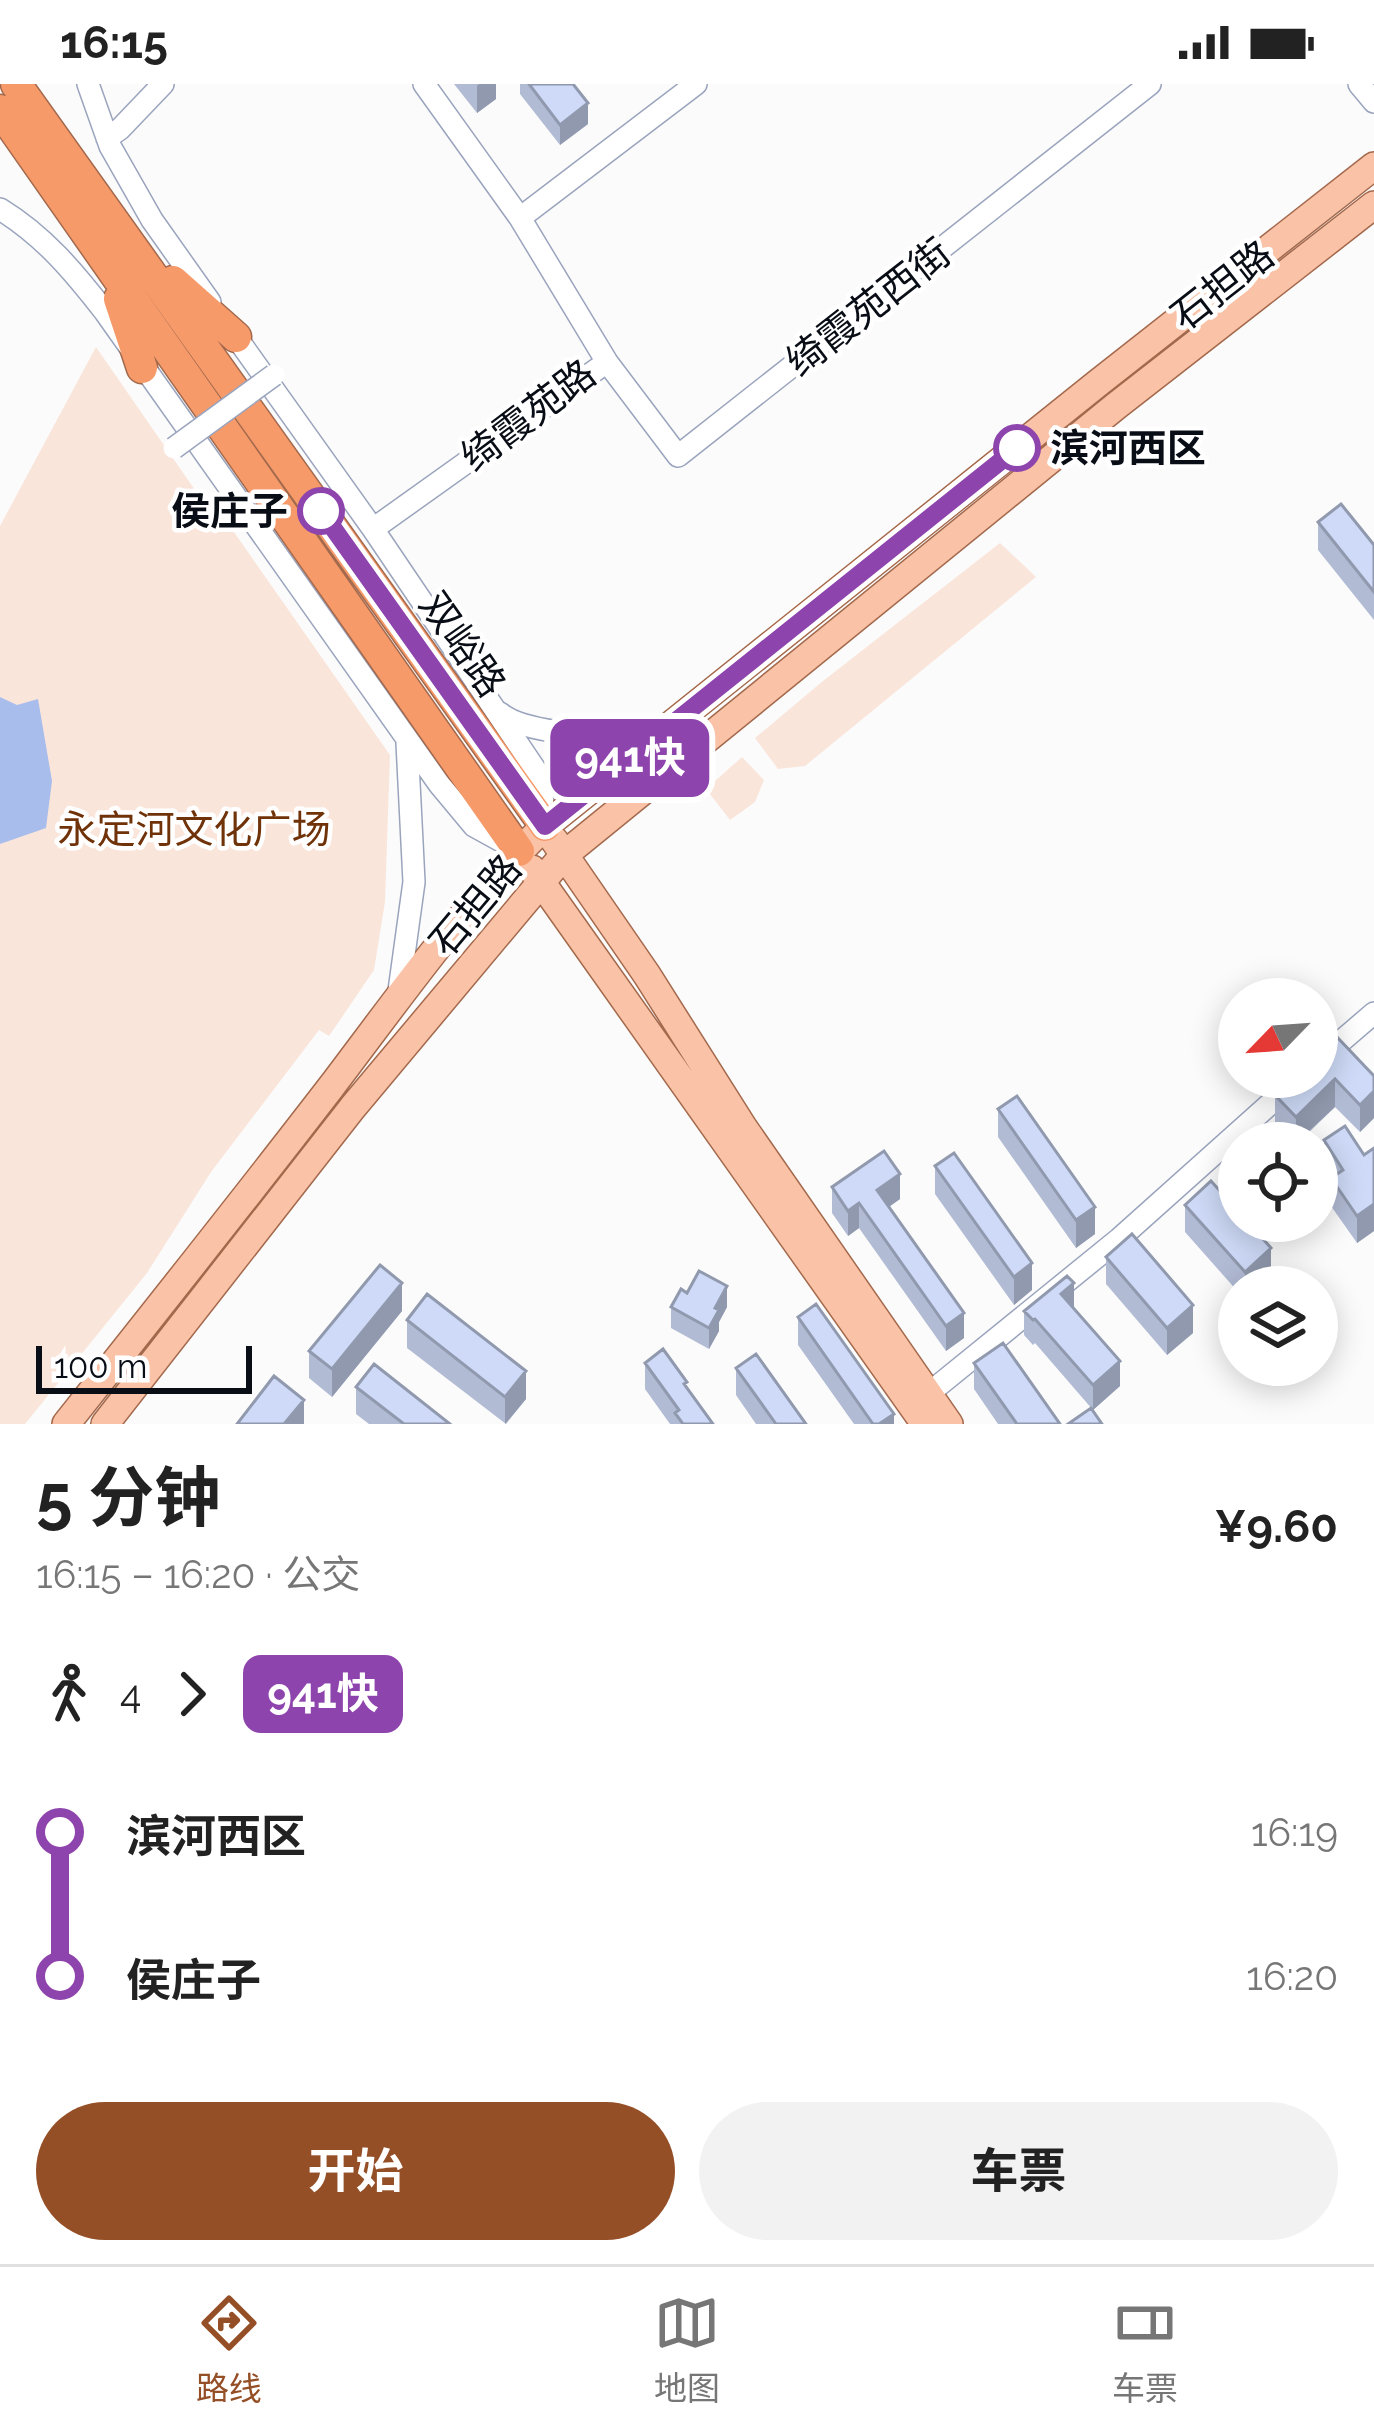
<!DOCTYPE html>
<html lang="zh">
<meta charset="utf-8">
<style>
body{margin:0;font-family:Raleway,"Noto Sans SC",sans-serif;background:#f2f2f2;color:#222;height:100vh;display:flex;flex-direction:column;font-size:45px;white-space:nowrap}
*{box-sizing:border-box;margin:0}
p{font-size:39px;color:#767676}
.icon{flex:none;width:66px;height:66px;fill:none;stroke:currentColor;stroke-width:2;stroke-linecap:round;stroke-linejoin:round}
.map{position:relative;height:1340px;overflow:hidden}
.side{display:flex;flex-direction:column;background:#fff;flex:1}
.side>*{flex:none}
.badge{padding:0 24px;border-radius:18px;font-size:42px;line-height:78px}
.needle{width:78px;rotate:245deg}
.fabs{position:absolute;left:1218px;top:894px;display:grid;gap:24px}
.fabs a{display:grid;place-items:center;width:120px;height:120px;border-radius:50%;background:#fff;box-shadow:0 6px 30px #0003;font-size:60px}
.scale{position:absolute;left:36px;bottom:30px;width:216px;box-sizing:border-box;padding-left:12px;border:6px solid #090d16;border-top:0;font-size:33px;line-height:42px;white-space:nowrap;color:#090d16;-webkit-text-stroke:9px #fff;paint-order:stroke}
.map>.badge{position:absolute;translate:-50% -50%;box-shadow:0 0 0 6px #fff}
.legs{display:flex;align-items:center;gap:18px;height:132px;padding:0 36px;font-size:39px}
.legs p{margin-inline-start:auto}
.head{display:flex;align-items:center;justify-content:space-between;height:204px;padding:0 36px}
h1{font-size:66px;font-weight:700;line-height:90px}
.cta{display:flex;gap:24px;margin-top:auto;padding:24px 36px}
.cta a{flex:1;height:138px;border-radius:72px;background:#954f27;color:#fff;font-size:48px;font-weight:700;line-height:138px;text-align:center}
.cta a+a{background:#f2f2f2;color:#222}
ul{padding:0 36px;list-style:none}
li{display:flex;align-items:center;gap:42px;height:144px;font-size:45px}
li i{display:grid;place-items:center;width:18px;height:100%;margin:0 15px;background:currentColor}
li i::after{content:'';width:30px;height:30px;margin:-15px;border:9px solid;border-radius:50%;background:#fff}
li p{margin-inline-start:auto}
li:first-child i{background:linear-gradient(#0000 50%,currentColor 0)}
li:last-child i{background:linear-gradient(currentColor 50%,#0000 0)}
.status{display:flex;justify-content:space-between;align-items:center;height:84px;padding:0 60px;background:#fff;direction:ltr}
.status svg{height:33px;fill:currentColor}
.tab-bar{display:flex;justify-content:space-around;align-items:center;height:168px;border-top:3px solid #e0e0e0;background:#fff;font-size:33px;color:#767676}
.tab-bar a{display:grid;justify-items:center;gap:6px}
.tab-bar .current{color:#954f27}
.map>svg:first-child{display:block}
.green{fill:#fae5db}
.water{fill:#a9bdec}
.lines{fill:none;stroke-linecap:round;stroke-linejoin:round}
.minor-casing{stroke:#9aa4bd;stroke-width:24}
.major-casing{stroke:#a3694d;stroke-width:30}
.highway-casing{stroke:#a3694d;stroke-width:33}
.minor{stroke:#fff;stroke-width:21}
.major{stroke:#fac2a6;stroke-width:27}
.highway{stroke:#f69a6a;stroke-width:30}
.minor-bridge-casing{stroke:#9aa4bd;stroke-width:24;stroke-linecap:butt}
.minor-bridge{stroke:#fff;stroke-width:21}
.wall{fill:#b1bbd4}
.shaded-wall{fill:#9099ad}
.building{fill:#cedaf7;stroke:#9099ad;stroke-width:3}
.line-1-casing{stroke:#fff;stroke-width:27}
.line-1{stroke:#8e44ad;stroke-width:18}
.stop-1-dot{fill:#fff;stroke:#8e44ad;stroke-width:6}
.labels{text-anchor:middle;stroke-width:9;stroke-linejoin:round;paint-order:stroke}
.street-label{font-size:39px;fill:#090d16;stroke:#fff}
.stop-label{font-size:39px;font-weight:bold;fill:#090d16;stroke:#fff;text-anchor:start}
.park-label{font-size:39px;fill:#703208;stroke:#fff}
</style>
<div class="status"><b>16:15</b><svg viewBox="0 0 49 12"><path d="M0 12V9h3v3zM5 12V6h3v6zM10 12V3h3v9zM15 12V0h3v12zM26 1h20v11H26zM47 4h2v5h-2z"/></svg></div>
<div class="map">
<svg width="1374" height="1340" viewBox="0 0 1374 1340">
<rect width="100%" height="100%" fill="#fbfbfb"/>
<!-- green -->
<path class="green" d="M96 263 215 435 222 431 390 671 385 818 374 886 329 952 319 946 211 1088 147 1189 25 1340H0V442Z
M1000 459 1036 493 805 682 778 685 755 654 823 597Z
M742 673 764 696 755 718 730 736 706 705Z"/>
<!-- water -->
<path class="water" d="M0 613 17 621 38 615 52 697 46 744 0 760Z"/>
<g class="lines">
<defs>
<path id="minor" d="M88 0 110 62 152 136 210 218
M424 0 520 134
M1359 0 1374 18
M107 54 120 45 163 0
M0 125C44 152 74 188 105 228L439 700 474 742 514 764
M229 243 373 445 541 694 544 738
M607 278 678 372 1150 0
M373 445 607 278 520 134 696 0
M500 629C520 647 593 654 621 651 636 650 652 646 668 643
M398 914 414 798 407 659
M1317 978 1374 929
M928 1310 1119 1155 1300 993"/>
<path id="major" d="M554 756 647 891 743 1043 949 1340
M532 785 925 1340
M66 1340C155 1228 244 1116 331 1003 398 915 465 819 545 742L1098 299 1374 82
M105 1340 353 1023 564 771 1116 322 1374 121"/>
<path id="highway" d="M16 0 545 742
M0 26 519 767
M173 197 236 253
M119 215 142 284"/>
</defs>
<!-- minor casing -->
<use href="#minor" class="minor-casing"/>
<!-- major casing -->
<use href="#major" class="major-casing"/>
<!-- highway casing -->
<use href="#highway" class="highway-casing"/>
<!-- minor -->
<use href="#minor" class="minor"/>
<!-- major -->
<use href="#major" class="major"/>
<!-- highway -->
<use href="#highway" class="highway"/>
<defs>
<path id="minor-bridge" d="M174 364 274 291"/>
</defs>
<!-- minor-bridge casing -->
<use href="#minor-bridge" class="minor-bridge-casing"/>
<!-- minor-bridge -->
<use href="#minor-bridge" class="minor-bridge"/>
</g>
<!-- wall -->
<path class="wall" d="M454 0H496V15L477 29Z
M520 0H573L588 40 560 61 520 10Z
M1318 438 1374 461V536L1318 466Z
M1374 992V1034L1360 1048 1335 1023 1298 1059H1295L1275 1038V1011L1294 993Z
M998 1025 1095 1150 1076 1164 998 1053Z
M1324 1056 1364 1071 1374 1064V1147L1357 1159 1331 1122V1094L1324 1083Z
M935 1082 1032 1206 1014 1221 935 1110Z
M832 1103 900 1115 889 1123 964 1254 946 1267 859 1144 848 1152 832 1129Z
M1185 1121 1271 1192 1258 1203H1239V1209L1185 1148Z
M1106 1173 1193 1249 1167 1271 1106 1200Z
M671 1223H727L719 1238V1247L709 1265 671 1244Z
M1074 1223 1120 1302 1093 1326 1035 1259 1033 1261 1024 1251V1227Z
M402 1227 332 1313 309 1294V1267Z
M798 1233 894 1340H854L798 1261Z
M407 1236 526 1315 506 1340 407 1264Z
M645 1279 687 1304 713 1340H670L645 1305Z
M974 1279 1060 1340H998L974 1305Z
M736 1284 806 1340H756L736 1311Z
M356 1303 450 1340H369L356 1330Z"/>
<!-- shaded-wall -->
<path class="shaded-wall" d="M479 0H496V15L477 29V2Z
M588 19V40L560 61V41Z
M1335 995V1023L1296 1059V1033Z
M1374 1007V1034L1360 1048V1021Z
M900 1090V1115L877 1131V1106Z
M859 1119V1144L848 1152V1127Z
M1374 1120V1147L1357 1159V1132Z
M1095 1123V1150L1076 1164V1136Z
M1271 1164V1192L1258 1203H1245V1188Z
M1032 1179V1206L1014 1221V1193Z
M402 1199V1227L332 1313V1285Z
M1074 1199V1223L1061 1235V1210Z
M727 1202V1223L719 1238V1247L709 1265V1244L715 1224Z
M1193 1221V1249L1167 1271V1244Z
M964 1229V1254L946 1267V1242Z
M1120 1277V1302L1093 1326V1301Z
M526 1287V1315L505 1340V1313Z
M304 1316V1340H284Z
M894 1330V1340H879Z"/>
<!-- building -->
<path class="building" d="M529 0H573L588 19 560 41Z
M1341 420 1374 461V508L1318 438Z
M1337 953 1374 992V1007L1360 1021 1335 995 1296 1033 1275 1011 1294 993H1317V971Z
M1017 1012 1095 1123 1076 1136 998 1025Z
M1345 1042 1364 1071 1374 1064V1120L1357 1132 1331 1094 1343 1086 1324 1056Z
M884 1067 900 1090 877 1106 964 1229 946 1242 859 1119 848 1127 832 1103Z
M954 1069 1032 1179 1014 1193 935 1082Z
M1211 1097 1239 1128V1137H1247L1271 1164 1245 1188 1185 1121Z
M1132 1150 1193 1221 1167 1244 1106 1173Z
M380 1181 402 1199 332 1285 309 1267Z
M699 1187 727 1202 715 1224 719 1226 709 1244 671 1223 681 1205 687 1209Z
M1067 1192 1074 1199 1061 1210 1120 1277 1093 1301 1035 1235 1033 1236 1024 1227Z
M427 1210 526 1287 505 1313 407 1236Z
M816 1220 894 1330 879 1340H873L798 1233Z
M1003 1259 1060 1340H1017L974 1279Z
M663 1265 687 1298 684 1300 713 1340H683L675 1329 679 1326 645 1279Z
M756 1270 806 1340H776L736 1284Z
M374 1280 450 1340H404L356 1303Z
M274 1292 304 1316 284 1340H237Z
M1091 1324 1102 1340H1068Z"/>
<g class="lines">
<defs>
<path id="line-1" d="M321 427 545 742 1017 364"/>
</defs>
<!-- line-1 casing -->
<use href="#line-1" class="line-1-casing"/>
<!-- line-1 -->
<use href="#line-1" class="line-1"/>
</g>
<!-- markers -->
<g class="stop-1-dot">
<circle cx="1017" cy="364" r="21"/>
<circle cx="321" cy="427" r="21"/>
</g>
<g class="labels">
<!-- street labels -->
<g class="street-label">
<text transform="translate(1222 201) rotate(-38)" y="14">石担路</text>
<text transform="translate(868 223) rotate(-38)" y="14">绮霞苑西街</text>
<text transform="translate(528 331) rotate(-37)" y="14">绮霞苑路</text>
<text transform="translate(463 560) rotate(55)" y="14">双峪路</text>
<text transform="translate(475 821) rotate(-50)" y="14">石担路</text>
</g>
<!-- stop labels -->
<g class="stop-label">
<text x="1050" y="378">滨河西区</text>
<text x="288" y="441" text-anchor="end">侯庄子</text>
</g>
<!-- park labels -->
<g class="park-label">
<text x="194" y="759">永定河文化广场</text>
</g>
</g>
</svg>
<div class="fabs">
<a><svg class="needle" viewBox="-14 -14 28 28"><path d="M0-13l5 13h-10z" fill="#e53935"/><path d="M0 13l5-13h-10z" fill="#767676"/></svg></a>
<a><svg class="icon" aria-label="locate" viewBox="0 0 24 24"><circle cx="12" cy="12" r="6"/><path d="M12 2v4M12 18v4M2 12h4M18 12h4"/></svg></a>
<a><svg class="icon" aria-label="layers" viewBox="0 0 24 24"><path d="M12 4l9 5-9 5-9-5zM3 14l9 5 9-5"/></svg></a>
</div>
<div class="scale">100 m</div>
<b class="badge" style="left:630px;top:674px;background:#8e44ad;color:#fff">941快</b>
</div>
<section class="side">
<div class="head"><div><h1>5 分钟</h1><p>16:15 – 16:20 · 公交</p></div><b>¥9.60</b></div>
<div class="legs"><svg class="icon" aria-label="walk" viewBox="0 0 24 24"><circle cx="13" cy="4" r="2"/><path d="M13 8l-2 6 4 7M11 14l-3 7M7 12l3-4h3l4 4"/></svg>4<svg class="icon" aria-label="forward" viewBox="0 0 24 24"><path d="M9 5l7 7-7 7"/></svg><b class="badge" style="background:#8e44ad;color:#fff">941快</b></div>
<ul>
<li><i style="color:#8e44ad"></i><b>滨河西区</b><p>16:19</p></li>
<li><i style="color:#8e44ad"></i><b>侯庄子</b><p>16:20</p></li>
</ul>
<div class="cta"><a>开始</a><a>车票</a></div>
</section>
<nav class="tab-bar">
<a class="current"><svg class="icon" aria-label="directions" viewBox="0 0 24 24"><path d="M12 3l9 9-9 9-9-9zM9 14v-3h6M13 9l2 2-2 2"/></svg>路线</a>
<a><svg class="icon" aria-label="map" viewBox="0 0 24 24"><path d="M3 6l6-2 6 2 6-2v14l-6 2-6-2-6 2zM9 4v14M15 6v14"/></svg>地图</a>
<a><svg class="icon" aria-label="tickets" viewBox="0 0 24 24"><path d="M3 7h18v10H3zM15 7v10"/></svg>车票</a>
</nav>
